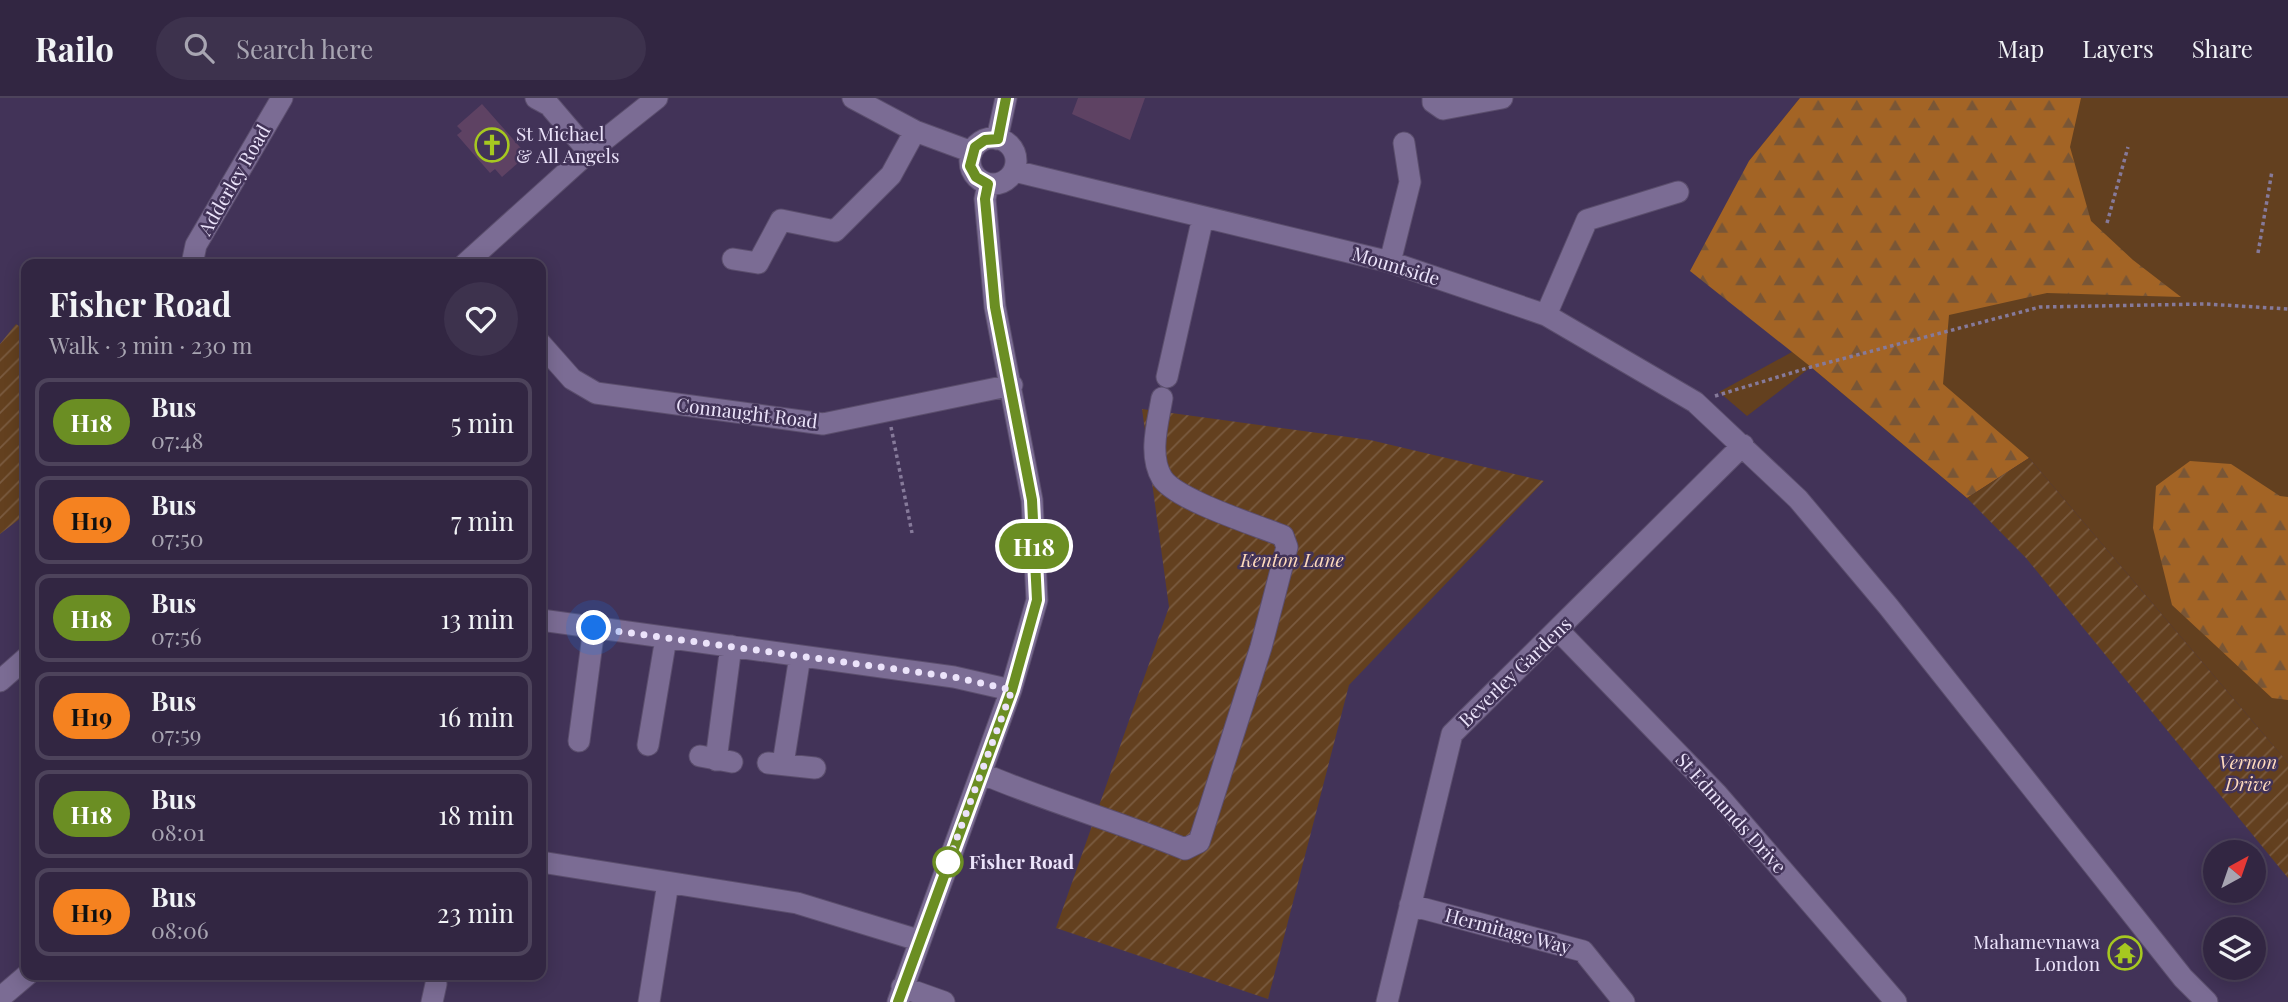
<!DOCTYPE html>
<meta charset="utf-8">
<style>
body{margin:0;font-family:"Playfair Display",serif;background:#3d324d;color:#f1f3f6;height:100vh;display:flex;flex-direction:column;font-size:26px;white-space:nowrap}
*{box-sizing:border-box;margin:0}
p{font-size:23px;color:#a8a5b2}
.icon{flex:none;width:38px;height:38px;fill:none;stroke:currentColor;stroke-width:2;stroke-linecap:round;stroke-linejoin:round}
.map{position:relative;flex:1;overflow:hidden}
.drawer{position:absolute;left:21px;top:161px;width:525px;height:721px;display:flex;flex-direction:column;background:#322642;border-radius:14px;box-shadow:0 4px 18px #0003,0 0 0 2px #4d435b}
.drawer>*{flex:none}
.badge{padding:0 14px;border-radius:23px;font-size:24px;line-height:46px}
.needle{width:46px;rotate:40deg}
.tools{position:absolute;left:2203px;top:742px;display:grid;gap:14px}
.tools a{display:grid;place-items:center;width:63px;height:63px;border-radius:50%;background:#322642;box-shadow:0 4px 18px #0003,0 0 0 2px #4d435b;font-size:35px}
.you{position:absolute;width:35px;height:35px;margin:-18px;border:5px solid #fff;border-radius:50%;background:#1a73e8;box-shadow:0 0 0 10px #1a73e833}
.map>.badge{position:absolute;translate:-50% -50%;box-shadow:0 0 0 4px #fff}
.round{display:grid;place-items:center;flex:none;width:74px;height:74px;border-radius:37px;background:#3d324d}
.head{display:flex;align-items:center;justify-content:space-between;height:119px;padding:0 28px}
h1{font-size:33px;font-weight:700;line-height:52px}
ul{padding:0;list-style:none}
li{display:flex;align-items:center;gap:21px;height:88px;margin:0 14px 10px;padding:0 14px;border:4px solid #4d435b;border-radius:14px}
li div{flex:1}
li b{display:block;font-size:26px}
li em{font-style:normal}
li .badge{min-width:77px;font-weight:700;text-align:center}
header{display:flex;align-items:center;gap:42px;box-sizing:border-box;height:98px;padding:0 35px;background:#322642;border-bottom:2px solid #4d435b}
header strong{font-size:33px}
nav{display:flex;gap:38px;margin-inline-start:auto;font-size:24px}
.search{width:490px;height:63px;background:#3d324d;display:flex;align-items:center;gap:18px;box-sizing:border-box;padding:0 24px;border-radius:38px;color:#a8a5b2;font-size:26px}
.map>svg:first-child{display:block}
.grass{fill:#63401f}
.forest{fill:url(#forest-firs)}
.garden{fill:url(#garden-furrows)}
.building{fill:#5e4263}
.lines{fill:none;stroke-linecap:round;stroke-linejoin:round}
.minor-casing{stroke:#5b4e6d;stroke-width:23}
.path{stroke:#867a9a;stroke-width:3.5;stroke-dasharray:3.5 3.5;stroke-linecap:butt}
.minor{stroke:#7b6c94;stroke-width:21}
.line-casing{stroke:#fff;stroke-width:16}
.line{stroke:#6b8e23;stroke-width:10}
.walk{stroke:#ebe3fa;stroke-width:7;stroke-dasharray:0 12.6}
.stop-dot{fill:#fff;stroke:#6b8e23;stroke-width:3.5}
.labels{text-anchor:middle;stroke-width:5;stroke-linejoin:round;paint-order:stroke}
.poi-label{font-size:19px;fill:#ebe3fa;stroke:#423358;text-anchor:start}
.street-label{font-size:19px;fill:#ebe3fa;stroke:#423358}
.park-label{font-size:19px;font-style:italic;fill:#fedabc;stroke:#423358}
.stop-label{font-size:19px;font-weight:bold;fill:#ebe3fa;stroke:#423358;text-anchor:start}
</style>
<header>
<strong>Railo</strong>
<div class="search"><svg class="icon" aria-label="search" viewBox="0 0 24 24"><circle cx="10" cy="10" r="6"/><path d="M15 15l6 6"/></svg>Search here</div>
<nav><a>Map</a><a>Layers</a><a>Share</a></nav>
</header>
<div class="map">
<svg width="2288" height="904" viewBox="0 0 2288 904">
<defs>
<pattern id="forest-firs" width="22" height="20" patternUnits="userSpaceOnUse" patternTransform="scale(1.75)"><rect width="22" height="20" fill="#a36425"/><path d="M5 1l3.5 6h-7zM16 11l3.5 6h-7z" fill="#795636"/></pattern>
<pattern id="garden-furrows" width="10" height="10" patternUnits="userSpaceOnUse" patternTransform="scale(1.75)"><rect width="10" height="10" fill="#63401f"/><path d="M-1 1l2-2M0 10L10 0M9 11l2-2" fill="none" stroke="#7a5b40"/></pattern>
</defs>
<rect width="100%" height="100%" fill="#423358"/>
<!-- grass -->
<path class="grass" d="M1800 0H2288V665L2029 360 1967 400 1811 269 1747 318 1719 294 1792 254 1749 63Z"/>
<!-- forest -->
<path class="forest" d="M1800 0H2081L2070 49 2091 123 2133 162 2181 199 2047 195 1949 217 1943 286 2029 360 1967 400 1811 269 1690 173 1749 63Z
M2190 363 2231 366 2280 398 2288 399V602L2272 600 2172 507 2153 430 2156 388Z"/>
<!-- garden -->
<path class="garden" d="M16 226 26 233V416L0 436V246Z
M1142 311 1370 342 1544 383 1349 587 1268 901 1056 830 1169 509Z
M2029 360 2288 665V780L2026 460 1967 400Z"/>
<!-- building -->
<path class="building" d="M1078 0H1145L1130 42 1072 16Z
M482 6 527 57 502 79 495 71 490 75 457 37 462 33 457 28Z"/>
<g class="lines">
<defs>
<path id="minor" d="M536 0 549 7 589 54
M853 0 915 33 972 54
M1433 0V4L1443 11 1502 0
M970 63a23 23 0 1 1 46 0a23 23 0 1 1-46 0Z
M997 41 1006 0
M1014 73 1390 164 1546 217 1695 304 1798 401 1888 508 2183 880 2207 904
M733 161 758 165 781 122 835 133 891 77 915 33
M1390 164 1410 84 1404 45
M192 166 196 147 282 0
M465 166 589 54 657 0
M1546 217 1587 122 1678 94
M541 246 572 281 596 295 823 326 1012 287
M1167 279 1203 119
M541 522 954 579 1011 592
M1558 532 1717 696 1896 904
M0 583 26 560
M579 643 594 530
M648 647 666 540
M700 658 732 664
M716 662 731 548
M768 665 815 670
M783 666 800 558
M981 675C1048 704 1118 723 1185 751L1199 744 1261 549 1287 449 1283 438C1256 427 1176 402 1162 380 1148 357 1158 324 1162 300
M541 764 797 805 918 842
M1410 807 1583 853 1624 904
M902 889 944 904
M0 900 27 877
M432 904 436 886
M649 904 668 785
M898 904 1011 592 1037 502 1032 402 995 209 985 101 988 86
M1387 904 1452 636 1743 347"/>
</defs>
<!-- minor casing -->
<use href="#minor" class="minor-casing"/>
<!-- path -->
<path class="path" d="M2107 125 2128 49
M2258 155 2272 73
M1715 298 1811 269 2040 209 2206 206 2288 211
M891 329 912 435"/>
<!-- minor -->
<use href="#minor" class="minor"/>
</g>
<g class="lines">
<defs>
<path id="line" d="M898 904 1012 592 1037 502 1032 402 995 209 985 101 988 86 976 79 970 68 975 49 985 42 998 41 1006 0"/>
</defs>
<!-- line casing -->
<use href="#line" class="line-casing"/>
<!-- line -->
<use href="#line" class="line"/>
<!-- walk -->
<path class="walk" d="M594 530 954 579 1012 592 948 764"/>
</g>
<!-- icons -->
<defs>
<symbol id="church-ring" viewBox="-11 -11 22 22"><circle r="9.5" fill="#423358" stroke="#a6c820" stroke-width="1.5"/><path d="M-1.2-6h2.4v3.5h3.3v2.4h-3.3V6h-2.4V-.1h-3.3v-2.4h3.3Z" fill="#a6c820"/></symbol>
<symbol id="temple-ring" viewBox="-11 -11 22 22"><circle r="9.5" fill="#423358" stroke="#a6c820" stroke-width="1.5"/><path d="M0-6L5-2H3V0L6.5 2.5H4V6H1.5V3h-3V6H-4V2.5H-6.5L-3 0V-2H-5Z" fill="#a6c820"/></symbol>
</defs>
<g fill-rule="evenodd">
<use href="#church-ring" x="473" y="28" width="38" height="38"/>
<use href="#temple-ring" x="2106" y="836" width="38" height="38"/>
</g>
<!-- markers -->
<circle class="stop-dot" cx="948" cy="764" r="14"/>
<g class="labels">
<!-- poi labels -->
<g class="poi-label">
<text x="516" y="43">St Michael<tspan x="516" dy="22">&amp; All Angels</tspan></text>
<text x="2100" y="851" text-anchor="end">Mahamevnawa<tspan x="2100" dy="22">London</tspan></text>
</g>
<!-- street labels -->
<g class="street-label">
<text transform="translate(234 82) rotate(-60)" y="7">Adderley Road</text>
<text transform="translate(1396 168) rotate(17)" y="7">Mountside</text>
<text transform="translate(747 315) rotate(7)" y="7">Connaught Road</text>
<text transform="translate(1515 574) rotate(-44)" y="7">Beverley Gardens</text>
<text transform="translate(1731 715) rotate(48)" y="7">St Edmunds Drive</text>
<text transform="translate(1508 833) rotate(15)" y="7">Hermitage Way</text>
</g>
<!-- park labels -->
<g class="park-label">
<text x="1292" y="469">Kenton Lane</text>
<text x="2248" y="671">Vernon<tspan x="2248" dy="22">Drive</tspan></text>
</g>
<!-- stop labels -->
<g class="stop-label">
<text x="969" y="771">Fisher Road</text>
</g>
</g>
</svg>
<div class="tools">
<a><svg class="needle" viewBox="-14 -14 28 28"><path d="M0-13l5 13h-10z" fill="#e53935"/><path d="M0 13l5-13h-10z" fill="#a8a5b2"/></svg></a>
<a><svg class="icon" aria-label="layers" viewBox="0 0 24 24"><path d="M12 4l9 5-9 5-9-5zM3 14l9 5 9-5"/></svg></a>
</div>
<div class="you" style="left:594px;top:530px"></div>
<b class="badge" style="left:1034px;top:448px;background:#6b8e23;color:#fff">H18</b>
<section class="drawer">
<div class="head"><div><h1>Fisher Road</h1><p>Walk · 3 min · 230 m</p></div><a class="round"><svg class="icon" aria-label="heart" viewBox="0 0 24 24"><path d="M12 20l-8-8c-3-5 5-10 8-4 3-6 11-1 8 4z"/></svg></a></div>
<ul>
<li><span class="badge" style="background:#6b8e23;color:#fff">H18</span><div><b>Bus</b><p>07:48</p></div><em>5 min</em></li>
<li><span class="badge" style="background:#f58220;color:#111">H19</span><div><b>Bus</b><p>07:50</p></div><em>7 min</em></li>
<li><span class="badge" style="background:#6b8e23;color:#fff">H18</span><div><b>Bus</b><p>07:56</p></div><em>13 min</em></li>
<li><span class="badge" style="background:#f58220;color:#111">H19</span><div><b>Bus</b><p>07:59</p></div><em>16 min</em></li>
<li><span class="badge" style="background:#6b8e23;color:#fff">H18</span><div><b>Bus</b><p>08:01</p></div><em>18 min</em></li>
<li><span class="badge" style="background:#f58220;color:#111">H19</span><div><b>Bus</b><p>08:06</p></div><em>23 min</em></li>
</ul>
</section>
</div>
